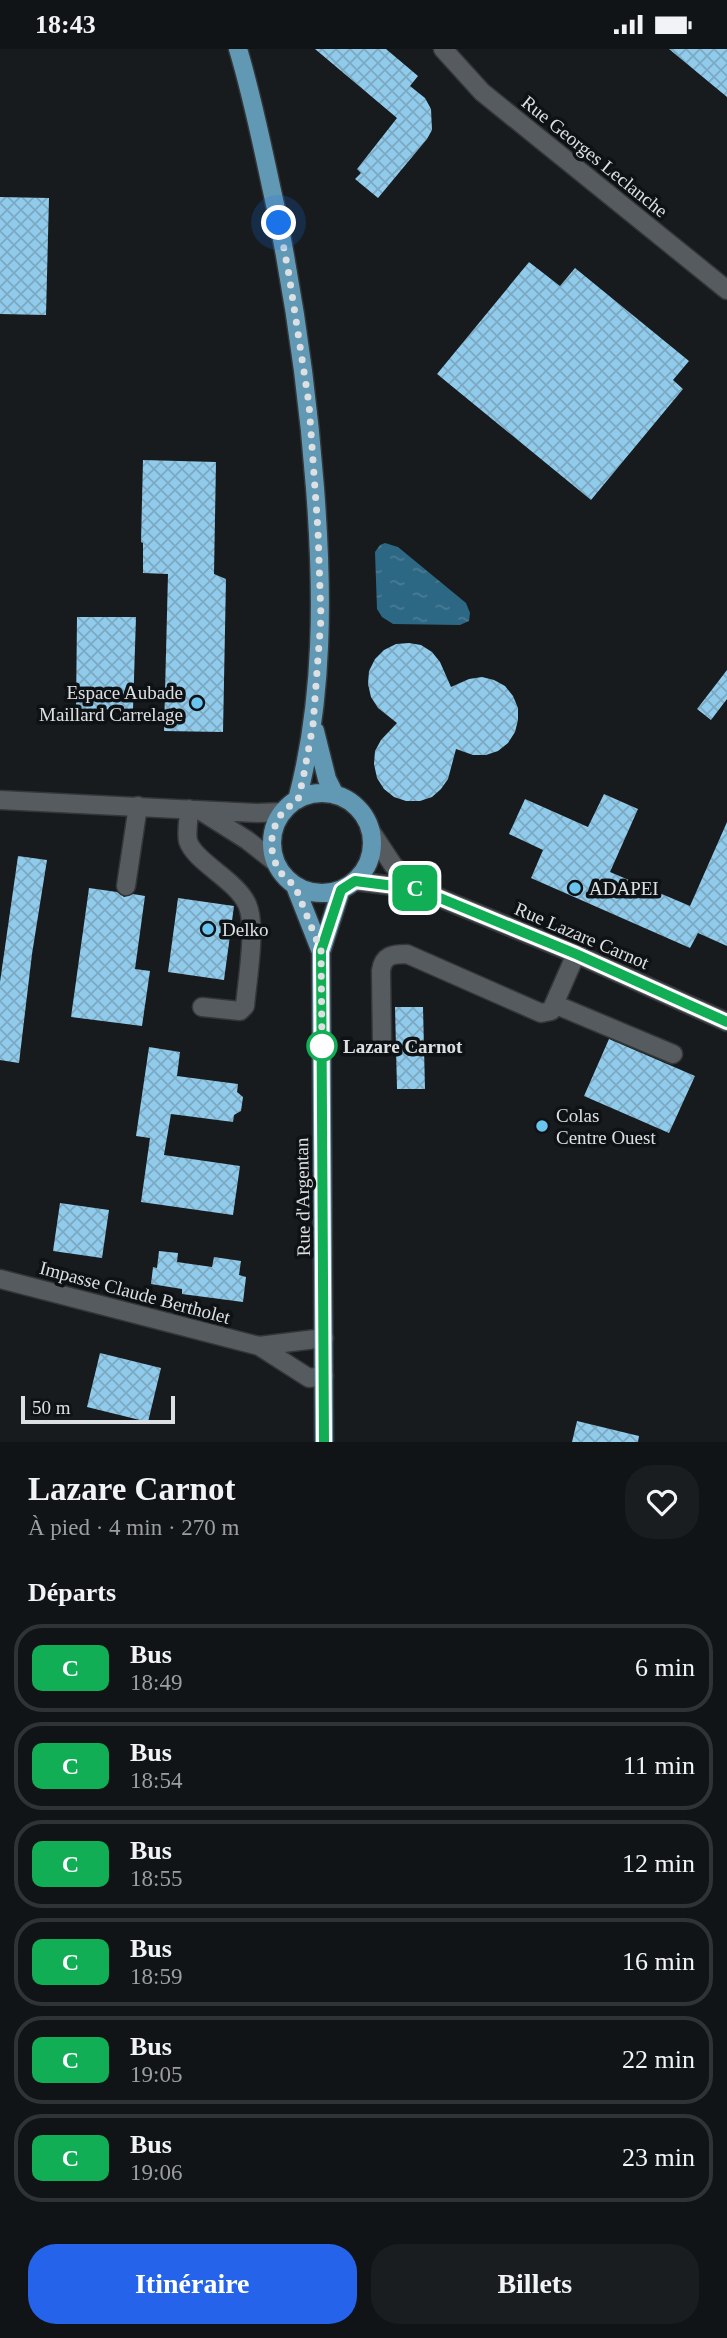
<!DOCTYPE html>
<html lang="fr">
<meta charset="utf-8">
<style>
body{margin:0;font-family:"Times New Roman",serif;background:#1a1d1f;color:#f1f3f6;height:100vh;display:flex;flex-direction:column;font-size:26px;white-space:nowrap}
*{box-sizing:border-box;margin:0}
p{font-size:23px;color:#9c9ea1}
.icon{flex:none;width:38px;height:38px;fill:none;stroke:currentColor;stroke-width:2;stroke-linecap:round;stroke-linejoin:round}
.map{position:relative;height:1393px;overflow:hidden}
.details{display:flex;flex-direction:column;background:#111416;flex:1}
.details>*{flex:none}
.badge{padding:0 14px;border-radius:10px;font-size:24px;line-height:46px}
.scale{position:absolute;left:21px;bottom:18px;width:154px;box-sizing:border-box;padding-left:7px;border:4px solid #dde0e2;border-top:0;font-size:19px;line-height:24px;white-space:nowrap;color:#dde0e2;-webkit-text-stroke:5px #0e1215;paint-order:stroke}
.you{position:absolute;width:35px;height:35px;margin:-18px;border:5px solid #fff;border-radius:50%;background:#1a73e8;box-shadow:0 0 0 10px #1a73e833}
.map>.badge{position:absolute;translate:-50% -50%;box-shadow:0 0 0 4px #fff}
h2{padding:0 28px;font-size:26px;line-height:63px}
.round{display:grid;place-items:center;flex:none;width:74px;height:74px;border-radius:28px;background:#1a1d1f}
.overview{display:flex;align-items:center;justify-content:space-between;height:119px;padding:0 28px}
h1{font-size:33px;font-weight:700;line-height:52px}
.button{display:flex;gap:14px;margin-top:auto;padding:14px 28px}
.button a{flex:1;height:80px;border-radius:28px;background:#2563eb;color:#fff;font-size:28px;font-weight:700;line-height:80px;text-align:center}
.button a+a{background:#1a1d1f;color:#f1f3f6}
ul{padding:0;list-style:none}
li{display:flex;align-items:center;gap:21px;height:88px;margin:0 14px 10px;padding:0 14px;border:4px solid #303335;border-radius:28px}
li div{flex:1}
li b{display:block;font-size:26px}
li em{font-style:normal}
li .badge{min-width:77px;font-weight:700;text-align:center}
.status{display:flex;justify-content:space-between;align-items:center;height:49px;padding:0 35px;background:#111416;direction:ltr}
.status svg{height:19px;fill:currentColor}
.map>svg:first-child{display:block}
.water{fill:url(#water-ripples)}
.building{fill:url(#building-cross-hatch)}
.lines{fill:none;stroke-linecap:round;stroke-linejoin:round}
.minor-casing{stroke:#343638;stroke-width:21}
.major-casing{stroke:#343638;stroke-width:21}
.minor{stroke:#565b5f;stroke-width:18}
.major{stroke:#6199b5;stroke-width:18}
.line-casing{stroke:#fff;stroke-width:16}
.line{stroke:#12ae56;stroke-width:10}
.walk{stroke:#dde0e2;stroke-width:7;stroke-dasharray:0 12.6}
.poi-dot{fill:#69c4f0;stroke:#0e1215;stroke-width:2.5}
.stop-dot{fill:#fff;stroke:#12ae56;stroke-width:3.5}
.labels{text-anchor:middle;stroke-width:7;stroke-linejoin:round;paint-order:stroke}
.street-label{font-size:19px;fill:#dde0e2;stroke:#0e1215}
.poi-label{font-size:19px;fill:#dde0e2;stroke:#0e1215;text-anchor:start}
.stop-label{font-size:19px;font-weight:bold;fill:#dde0e2;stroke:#0e1215;text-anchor:start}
</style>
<div class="status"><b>18:43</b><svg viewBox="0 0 49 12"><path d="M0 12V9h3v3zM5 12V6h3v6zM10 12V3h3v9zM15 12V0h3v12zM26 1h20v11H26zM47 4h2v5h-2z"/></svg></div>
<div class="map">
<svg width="727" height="1393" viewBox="0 0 727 1393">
<defs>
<pattern id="water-ripples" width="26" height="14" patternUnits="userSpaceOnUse" patternTransform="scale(1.75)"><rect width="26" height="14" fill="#2c6783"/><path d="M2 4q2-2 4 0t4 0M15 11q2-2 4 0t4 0" fill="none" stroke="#4a7c94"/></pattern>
<pattern id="building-cross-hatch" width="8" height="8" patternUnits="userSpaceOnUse" patternTransform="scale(1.75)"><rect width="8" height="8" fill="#90cbeb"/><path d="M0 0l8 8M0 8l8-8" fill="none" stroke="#7ca9c1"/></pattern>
</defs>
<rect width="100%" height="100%" fill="#171b1e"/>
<!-- water -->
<path class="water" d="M385 494 398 498 466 554 470 564 469 572 460 576 393 575 382 568 377 560 375 503 380 496Z"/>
<!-- building -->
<path class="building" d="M315 0H386L418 27 410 37 425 49 431 60 432 81 427 90 378 149 355 130 361 124 357 120 397 69Z
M669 0H727V48Z
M0 148 49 149 46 266 0 265Z
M529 213 560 237 575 219 689 312 673 331 683 340 591 451 437 325Z
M143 411 216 413 214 525 226 530 223 683 164 682 168 525 143 524V494L141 493Z
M77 568H136L133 660 76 661Z
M409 594 421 596 432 603 440 613 451 638 469 630 482 628 494 631 505 637 513 647 518 659V671L515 683 508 694 498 702 486 706H473L456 700 448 730 441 740 432 748 420 752H406L394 748 384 740 377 729 374 715 375 702 381 691 397 674 378 659 371 648 368 635 369 622 375 610 384 601 396 595Z
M727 621V650L711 671 697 660Z
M604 745 638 760 610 823 690 857 727 773V897L698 884 690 899 531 829 543 801 509 785 525 750 588 778Z
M18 807 47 811 32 905 19 1014 0 1011V933Z
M89 839 117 843 124 848 133 845 145 847 135 920 150 922 142 977 71 968Z
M178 849 234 857 224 931 168 923Z
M395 958H423L425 1040H397Z
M609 990 695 1027 669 1084 584 1047Z
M149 998 180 1003 177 1027 238 1035 237 1043 243 1048 241 1062 234 1066 233 1073 171 1065 164 1106 240 1117 233 1166 141 1153 150 1089 136 1087Z
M60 1154 109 1161 102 1209 53 1202Z
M159 1202 178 1204 177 1213 212 1218 214 1208 241 1212 239 1226 246 1228 243 1253 182 1245V1240L151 1235 153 1218 157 1219Z
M100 1304 161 1319 148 1373 87 1358Z
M577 1372 639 1387 638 1393H572Z"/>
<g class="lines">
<defs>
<path id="minor" d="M443 0 482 43 727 241
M0 751 257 764 283 763
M189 760C189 769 186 784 188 792 195 813 236 831 247 855 257 876 247 933 245 957L240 962 202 958
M201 762 247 791 275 813
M370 781 393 816 418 840
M355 832 418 840 576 905 727 973
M126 837 138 757
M554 955 673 1005
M382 994 381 922C383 906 393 905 407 905L541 964 551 962 576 905
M0 1230 259 1297 309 1329 324 1327
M259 1297 324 1289"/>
<path id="major" d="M238 0C254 53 264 106 276 160 295 253 308 345 315 439 323 543 324 649 297 751
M315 682 327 730 335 746
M272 794a50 50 0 1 1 100 0a50 50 0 1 1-100 0Z
M295 837 321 903
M324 1393 321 903 341 841"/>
</defs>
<!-- minor casing -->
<use href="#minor" class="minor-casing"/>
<!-- major casing -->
<use href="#major" class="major-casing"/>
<!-- minor -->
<use href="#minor" class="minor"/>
<!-- major -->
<use href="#major" class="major"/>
</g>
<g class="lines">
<defs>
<path id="line" d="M324 1393 321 902 341 841 355 832 418 840 576 905 727 973"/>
</defs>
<!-- line casing -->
<use href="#line" class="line-casing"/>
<!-- line -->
<use href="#line" class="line"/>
<!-- walk -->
<path class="walk" d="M279 174 289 226 309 355 318 482 321 569 313 676 303 730 298 751 283 762 276 774 272 787V801L275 813 283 827 295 837 321 902 322 997"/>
</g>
<!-- markers -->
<g class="poi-dot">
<circle cx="197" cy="654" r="7"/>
<circle cx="575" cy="839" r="7"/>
<circle cx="208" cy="880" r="7"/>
<circle cx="542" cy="1077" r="7"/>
</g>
<circle class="stop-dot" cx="322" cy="997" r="14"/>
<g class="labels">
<!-- street labels -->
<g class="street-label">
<text transform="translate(595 107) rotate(39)" y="7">Rue Georges Leclanche</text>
<text transform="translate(582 886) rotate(23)" y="7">Rue Lazare Carnot</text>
<text transform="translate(302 1148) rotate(-91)" y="7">Rue d'Argentan</text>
<text transform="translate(135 1243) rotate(15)" y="7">Impasse Claude Bertholet</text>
</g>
<!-- poi labels -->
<g class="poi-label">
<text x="183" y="650" text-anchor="end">Espace Aubade<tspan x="183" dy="22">Maillard Carrelage</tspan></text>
<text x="589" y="846">ADAPEI</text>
<text x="222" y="887">Delko</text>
<text x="556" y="1073">Colas<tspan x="556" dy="22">Centre Ouest</tspan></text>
</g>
<!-- stop labels -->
<g class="stop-label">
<text x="343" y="1004">Lazare Carnot</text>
</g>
</g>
</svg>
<div class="scale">50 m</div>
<div class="you" style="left:279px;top:174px"></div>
<b class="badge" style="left:415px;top:839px;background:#12ae56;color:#fff">C</b>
</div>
<section class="details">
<div class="overview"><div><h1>Lazare Carnot</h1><p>À pied · 4 min · 270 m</p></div><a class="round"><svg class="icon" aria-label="heart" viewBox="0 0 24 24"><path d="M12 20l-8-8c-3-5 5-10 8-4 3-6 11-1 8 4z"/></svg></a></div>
<h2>Départs</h2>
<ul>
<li><span class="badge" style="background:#12ae56;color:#fff">C</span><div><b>Bus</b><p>18:49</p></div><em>6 min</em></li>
<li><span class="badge" style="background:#12ae56;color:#fff">C</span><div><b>Bus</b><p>18:54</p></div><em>11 min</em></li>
<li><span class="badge" style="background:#12ae56;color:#fff">C</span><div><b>Bus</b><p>18:55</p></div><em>12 min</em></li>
<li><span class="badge" style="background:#12ae56;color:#fff">C</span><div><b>Bus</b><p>18:59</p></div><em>16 min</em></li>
<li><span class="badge" style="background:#12ae56;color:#fff">C</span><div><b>Bus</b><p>19:05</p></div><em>22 min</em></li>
<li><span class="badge" style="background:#12ae56;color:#fff">C</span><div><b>Bus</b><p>19:06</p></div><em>23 min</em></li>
</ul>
<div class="button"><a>Itinéraire</a><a>Billets</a></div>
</section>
